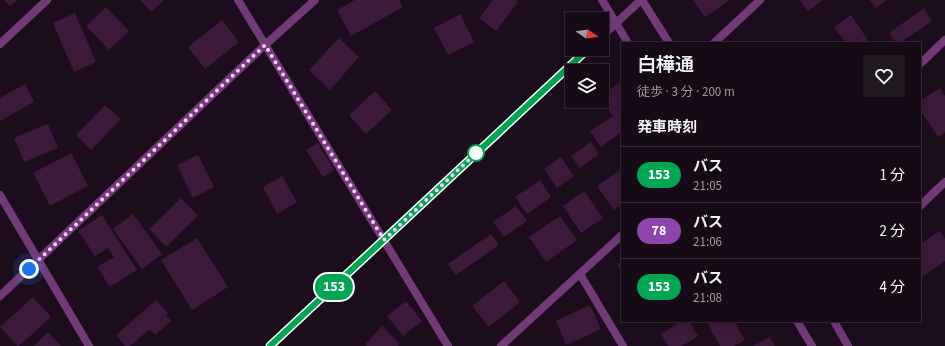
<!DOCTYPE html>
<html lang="ja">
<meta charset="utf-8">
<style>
body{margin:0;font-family:"Source Sans 3","Noto Sans JP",sans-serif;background:#221822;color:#f1f3f6;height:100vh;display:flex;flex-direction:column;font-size:15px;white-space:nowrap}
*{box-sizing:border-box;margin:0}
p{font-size:13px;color:#9d9aa0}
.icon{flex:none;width:22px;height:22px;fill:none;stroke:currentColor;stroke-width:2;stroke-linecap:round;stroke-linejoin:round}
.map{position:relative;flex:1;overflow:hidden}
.sheet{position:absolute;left:621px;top:42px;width:300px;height:280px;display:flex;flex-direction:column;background:#150a15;border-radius:0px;box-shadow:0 2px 10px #0003,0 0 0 1px #342b34}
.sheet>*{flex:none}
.badge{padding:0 8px;border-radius:13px;font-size:14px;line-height:26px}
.needle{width:26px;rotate:103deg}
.buttons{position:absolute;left:565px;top:12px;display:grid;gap:8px}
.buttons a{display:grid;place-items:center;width:44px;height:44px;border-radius:0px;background:#150a15;box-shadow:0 2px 10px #0003,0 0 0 1px #342b34;font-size:20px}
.you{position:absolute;width:20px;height:20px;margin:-10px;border:3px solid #fff;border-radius:50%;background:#1a73e8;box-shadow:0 0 0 6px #1a73e833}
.map>.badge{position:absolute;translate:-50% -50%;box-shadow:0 0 0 2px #fff}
h2{padding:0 16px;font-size:15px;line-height:36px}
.round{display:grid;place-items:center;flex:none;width:42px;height:42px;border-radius:0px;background:#221822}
.headline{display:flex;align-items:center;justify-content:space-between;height:68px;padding:0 16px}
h1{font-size:19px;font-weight:600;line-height:30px}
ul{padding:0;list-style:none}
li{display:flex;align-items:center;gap:12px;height:56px;padding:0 16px;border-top:1px solid #342b34}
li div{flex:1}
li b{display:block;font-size:15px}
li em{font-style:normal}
li .badge{min-width:44px;font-weight:700;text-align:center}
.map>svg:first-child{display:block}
.building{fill:#3c1a3a}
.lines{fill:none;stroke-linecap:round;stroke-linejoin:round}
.minor{stroke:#723b78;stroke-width:8}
.tertiary{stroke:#723b78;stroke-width:8}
.line-casing{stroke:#fff;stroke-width:9}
.line{stroke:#00a651;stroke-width:6}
.walk{stroke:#fbccfc;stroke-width:4;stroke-dasharray:0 7.2}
.stop-dot{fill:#fff;stroke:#00a651;stroke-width:2}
</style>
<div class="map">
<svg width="945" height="346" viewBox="0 0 945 346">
<rect width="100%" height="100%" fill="#1c0d1c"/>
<!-- building -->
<path class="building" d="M4 0H17L10 6Z
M140 0H164L151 12Z
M355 0H399L403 7 351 36 337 10Z
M493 0H516L518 2 496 31 479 18Z
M693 0H730L705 17Z
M800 0H823L808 11Z
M870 0H887L876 8Z
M106 7 129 31 109 50 86 26Z
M924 8 932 21 900 43H896L889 33Z
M75 13 96 62 74 72 53 23Z
M460 14 474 42 448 55 434 28Z
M851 15 870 43H846L834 27Z
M222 20 239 42 205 69 188 47Z
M339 38 359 57 330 90 309 70Z
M619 83 622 88V132L601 147 590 131 613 116 602 101V95Z
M25 84 34 102 0 121V98Z
M940 88 945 96V132L938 137 920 110V101Z
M375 91 392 110 366 134 349 115Z
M105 105 121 119 91 150 76 135Z
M48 124 58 148 24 162 14 138Z
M591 142 599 154 580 168 571 156Z
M318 143 334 170 323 177 306 150Z
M71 153 88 186 50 206 33 173Z
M198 155 214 187 193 198 177 165Z
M561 157 574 176 557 188 544 169Z
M620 170 622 173V204L614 210 597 186Z
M282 176 297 202 277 214 263 187Z
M540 180 551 197 527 214 515 197Z
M584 191 603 218 581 233 563 206Z
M181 198 198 216 166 247 149 229Z
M516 206 527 221 504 237 493 222Z
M133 214 162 254 142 269 113 229Z
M102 215 137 270 110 287 97 267 114 257 108 248 95 256 78 231Z
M560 216 577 240 546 262 529 237Z
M940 231 945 239V261L920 278V244Z
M491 234 499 245 456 275 448 264Z
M197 238 228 287 192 310 161 260Z
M622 261V272L617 265Z
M504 281 520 302 489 327 472 306Z
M33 297 51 317 19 346H17L0 327Z
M156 300 168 313 166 315 171 321 155 335 150 329 130 346H125L116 335Z
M406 301 422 321 403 336 387 316Z
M590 305 601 329 566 345 556 321Z
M681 321H689L698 336 682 346H668L661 334Z
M710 321H734L745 340 734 346H720L707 323Z
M382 326 400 344 398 346H367L365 345Z
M48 332 61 346H34Z
M770 337 775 346H753Z"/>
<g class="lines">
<!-- minor -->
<path class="minor" d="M238 0 448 346
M714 43 760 0
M0 44 47 0
M920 64 945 40
M0 195 89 346
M920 206 945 182
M580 274 623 346
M0 296 265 45 315 0
M501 346 622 235"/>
<!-- tertiary -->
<path class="tertiary" d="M602 0 628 43
M642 0 669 43
M602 36 641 0
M797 321 812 346
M834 321 848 346
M270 346 588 49"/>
</g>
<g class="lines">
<defs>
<path id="line" d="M270 346 588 49"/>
</defs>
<!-- line casing -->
<use href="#line" class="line-casing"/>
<!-- line -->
<use href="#line" class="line"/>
<!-- walk -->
<path class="walk" d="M29 269 265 45 384 240 476 153"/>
</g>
<!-- markers -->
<circle class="stop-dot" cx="476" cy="153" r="8"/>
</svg>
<div class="buttons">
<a><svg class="needle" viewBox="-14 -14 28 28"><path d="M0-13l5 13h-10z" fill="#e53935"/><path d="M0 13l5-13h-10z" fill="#9d9aa0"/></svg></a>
<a><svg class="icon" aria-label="layers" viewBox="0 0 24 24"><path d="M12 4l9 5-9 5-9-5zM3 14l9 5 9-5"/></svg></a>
</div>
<div class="you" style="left:29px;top:269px"></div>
<b class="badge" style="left:334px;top:287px;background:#00a651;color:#fff">153</b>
<section class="sheet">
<div class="headline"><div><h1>白樺通</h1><p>徒歩 · 3 分 · 200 m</p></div><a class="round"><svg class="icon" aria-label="heart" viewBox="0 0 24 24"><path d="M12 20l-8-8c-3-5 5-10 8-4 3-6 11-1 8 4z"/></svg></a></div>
<h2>発車時刻</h2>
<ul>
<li><span class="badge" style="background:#00a651;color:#fff">153</span><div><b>バス</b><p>21:05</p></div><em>1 分</em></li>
<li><span class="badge" style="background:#8e44ad;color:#fff">78</span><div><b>バス</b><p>21:06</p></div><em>2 分</em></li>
<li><span class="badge" style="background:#00a651;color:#fff">153</span><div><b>バス</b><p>21:08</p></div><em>4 分</em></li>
</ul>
</section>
</div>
